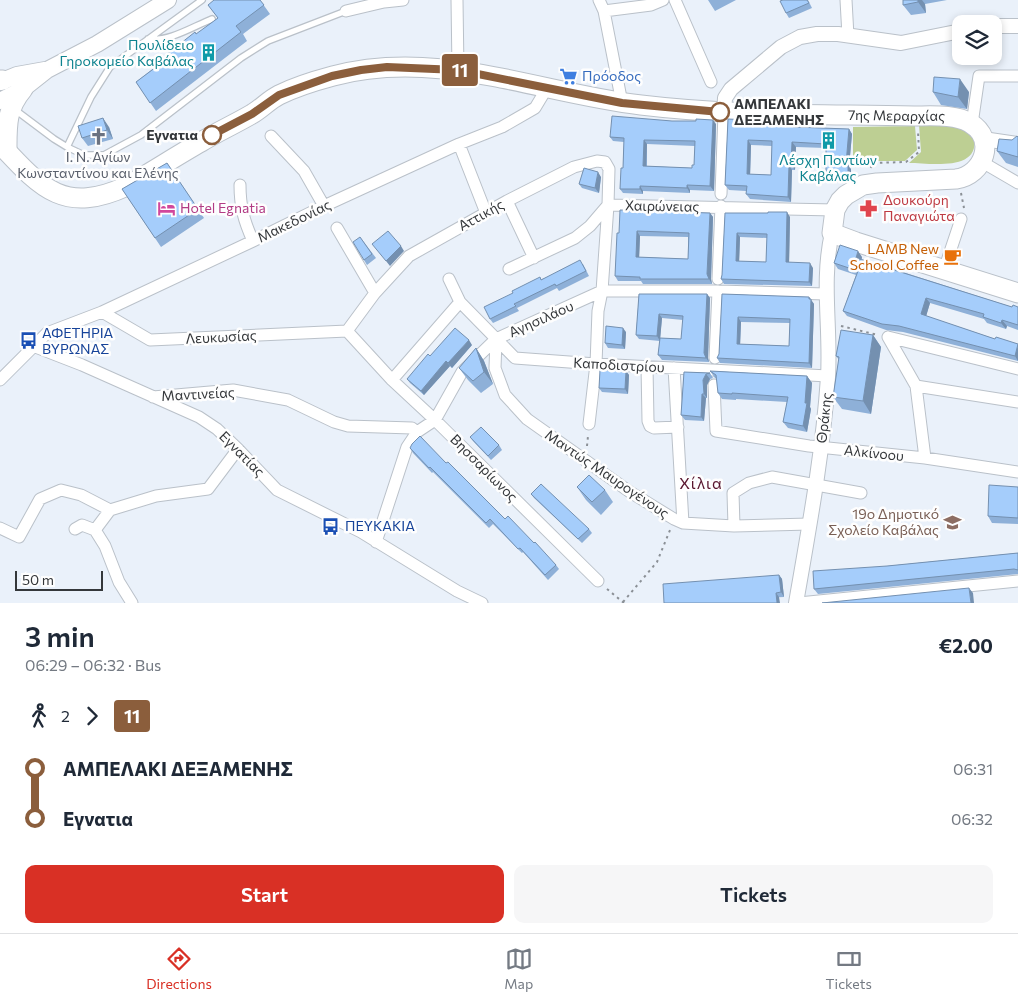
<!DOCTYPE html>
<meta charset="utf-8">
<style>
body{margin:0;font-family:Commissioner,sans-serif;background:#f6f6f7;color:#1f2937;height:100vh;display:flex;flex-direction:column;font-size:19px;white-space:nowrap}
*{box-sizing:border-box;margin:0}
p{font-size:16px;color:#747a83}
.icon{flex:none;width:28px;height:28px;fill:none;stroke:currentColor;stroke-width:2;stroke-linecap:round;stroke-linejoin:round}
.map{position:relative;height:603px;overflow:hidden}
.panel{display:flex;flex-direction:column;background:#fff;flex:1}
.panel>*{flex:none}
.badge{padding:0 10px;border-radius:4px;font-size:18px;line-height:32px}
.controls{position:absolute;left:952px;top:15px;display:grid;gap:10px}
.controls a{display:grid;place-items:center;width:50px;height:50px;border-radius:10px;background:#fff;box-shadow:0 2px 8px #0003;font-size:25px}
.scale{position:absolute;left:15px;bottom:12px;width:88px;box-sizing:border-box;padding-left:5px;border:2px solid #34373a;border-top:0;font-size:14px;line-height:18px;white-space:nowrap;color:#34373a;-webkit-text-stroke:4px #fefefe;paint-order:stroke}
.map>.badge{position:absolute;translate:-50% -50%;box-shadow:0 0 0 2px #fff}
.legs{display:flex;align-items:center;gap:8px;height:55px;padding:0 25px;font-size:16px}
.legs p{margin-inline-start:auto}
.summary{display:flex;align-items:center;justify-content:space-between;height:85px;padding:0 25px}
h1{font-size:28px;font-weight:600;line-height:38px}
.cta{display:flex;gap:10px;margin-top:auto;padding:10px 25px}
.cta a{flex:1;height:58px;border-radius:10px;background:#d93025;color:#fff;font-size:20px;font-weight:600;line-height:58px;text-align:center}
.cta a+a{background:#f6f6f7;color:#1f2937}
ul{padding:0 25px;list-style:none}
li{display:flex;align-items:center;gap:18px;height:50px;font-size:19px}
li i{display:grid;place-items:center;width:8px;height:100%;margin:0 6px;background:currentColor}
li i::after{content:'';width:12px;height:12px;margin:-6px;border:4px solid;border-radius:50%;background:#fff}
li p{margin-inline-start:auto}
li:first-child i{background:linear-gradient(#0000 50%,currentColor 0)}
li:last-child i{background:linear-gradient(currentColor 50%,#0000 0)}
.tab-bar{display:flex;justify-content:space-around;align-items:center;height:70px;border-top:1px solid #e0e1e3;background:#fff;font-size:14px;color:#747a83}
.tab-bar a{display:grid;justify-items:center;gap:2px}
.tab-bar .active{color:#d93025}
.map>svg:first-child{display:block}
.green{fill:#bdcf93}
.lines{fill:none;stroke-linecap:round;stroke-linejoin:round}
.service-casing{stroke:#bac1c9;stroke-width:8}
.minor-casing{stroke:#bac1c9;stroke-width:13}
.tertiary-casing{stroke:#bac1c9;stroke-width:16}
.secondary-casing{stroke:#bac1c9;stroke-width:18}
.primary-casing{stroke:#bac1c9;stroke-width:21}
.path{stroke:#8b9096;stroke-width:2;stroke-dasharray:2.5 4;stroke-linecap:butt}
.service{stroke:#fff;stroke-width:5.5}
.minor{stroke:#fff;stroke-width:11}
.tertiary{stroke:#fff;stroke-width:14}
.secondary{stroke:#fff;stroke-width:16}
.primary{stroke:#fff;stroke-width:19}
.wall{fill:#8eb0d8;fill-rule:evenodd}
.shaded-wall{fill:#7490b0}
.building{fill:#a5cdfb;stroke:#7490b0;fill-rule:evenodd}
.line-1-casing{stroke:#fff;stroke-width:11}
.line-1{stroke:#8b5e3c;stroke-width:8}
.stop-1-dot{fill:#fff;stroke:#8b5e3c;stroke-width:2.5}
.labels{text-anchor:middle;stroke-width:5;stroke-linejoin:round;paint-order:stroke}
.culture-label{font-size:14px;fill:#0d838f;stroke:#fefefe;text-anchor:end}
.shop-label{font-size:14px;fill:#366cbe;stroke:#fefefe;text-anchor:start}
.stop-label{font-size:14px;font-weight:bold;fill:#34373a;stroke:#fefefe;text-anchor:start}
.street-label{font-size:14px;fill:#34373a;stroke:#fefefe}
.worship-label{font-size:14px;fill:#5b616d;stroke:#fefefe}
.health-label{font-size:14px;fill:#be3a42;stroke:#fefefe;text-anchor:start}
.hotel-label{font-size:14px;fill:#b23c85;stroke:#fefefe;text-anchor:start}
.food-label{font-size:14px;fill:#c56008;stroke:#fefefe;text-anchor:end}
.transit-label{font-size:14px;fill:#164399;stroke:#fefefe;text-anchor:start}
.education-label{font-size:14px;fill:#785e54;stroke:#fefefe;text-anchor:end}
.quarter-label{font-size:16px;letter-spacing:1px;fill:#58152e;stroke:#fefefe}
</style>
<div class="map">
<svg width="1018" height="603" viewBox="0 0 1018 603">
<rect width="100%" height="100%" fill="#eaf1fa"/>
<!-- green -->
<path class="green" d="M919 125 961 127 974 138C980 172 929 163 909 163L921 152Z
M915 126 917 150 905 161H853V127Z"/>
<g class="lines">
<defs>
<path id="service" d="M202 0 110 67 91 97 67 147 84 155H104L141 135 241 58 268 41 346 11
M148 39C169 42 192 27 212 19
M14 109 54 139 67 147"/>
<path id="minor" d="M457 0 458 70
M599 0 604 11 622 103
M675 0 711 82
M846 0 848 36
M346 11 384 2 403 0
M604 11 651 5 663 0
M972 124 979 76H1018
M271 136 304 171 324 206
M459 144 486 213
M982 162 1018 183
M240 185C240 207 244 221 253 241
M721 194 724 113
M507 201 534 258
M337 228 375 293
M509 269 575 238 590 226 608 205 835 210
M944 270 961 219
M449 279 460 302 515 358 596 364 828 376
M718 279 721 206
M102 312 150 340 347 331
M347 331 375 293 409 256 507 201 574 167 597 161 605 162 609 169 608 205 602 291 598 311 596 364 589 424
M347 331 392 380 435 420 598 581
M888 337 1018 369
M888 337 916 386 925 458
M496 339 495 368 505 395 527 419 630 492 674 519 683 523 734 526 809 524
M33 346 82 365 199 417 217 429 238 449 277 490 361 532 457 591 482 603
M715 358 718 291
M647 366 648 421 650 426 654 428 678 427
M674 368 683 523
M0 380 47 333 102 312 253 241 324 206 459 144 502 127 535 108 547 88
M392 380 460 302
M714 385 716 431 809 446 925 458 1018 472
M916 386 1018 402
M153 397 233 390 288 400 334 422 348 426 412 428 417 432
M110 510 156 496 208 489 238 449
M734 526 733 493 749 483 772 477 861 493
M0 528 19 537 40 499 61 490 81 495 110 510 95 530
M75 529 82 525 95 530 105 546 119 582 132 603
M376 542 407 447 417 432 435 420 462 372 496 339 602 291H718L826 294
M799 603 1018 581"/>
<path id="tertiary" d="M994 26H1018
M724 113 725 98 731 89 781 47 800 37 817 34H838L901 43 961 31
M983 139 1018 144
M796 603C809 528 823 453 828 377 831 328 821 281 832 233"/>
<path id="secondary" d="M0 82 17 75 45 70
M0 101 23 89 47 70 97 44 168 0"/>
<g id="primary">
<path d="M0 80H3"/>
<path id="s1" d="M0 144C41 188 64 215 127 186 152 172 176 156 201 142 217 132 235 124 252 114 261 109 269 100 279 95 293 88 318 80 333 76 437 48 539 93 641 105 731 116 823 114 914 116 931 116 956 114 970 123 997 139 984 175 956 179L877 183 863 185 846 195 840 201 835 210 832 233 856 242 1018 293"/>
<path d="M7 151C7 126 6 109 23 89"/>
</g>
</defs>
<!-- service casing -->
<use href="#service" class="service-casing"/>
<!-- minor casing -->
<use href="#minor" class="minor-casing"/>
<!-- tertiary casing -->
<use href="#tertiary" class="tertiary-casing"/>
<!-- secondary casing -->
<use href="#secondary" class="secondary-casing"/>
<!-- primary casing -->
<use href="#primary" class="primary-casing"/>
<!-- path -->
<path class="path" d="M977 56 978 64
M871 168 872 163 906 162 919 152 918 131
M961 193 964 208
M841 326 878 335
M587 446 588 436
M607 589 624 603
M623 602 657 562 670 530"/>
<!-- service -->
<use href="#service" class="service"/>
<!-- minor -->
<use href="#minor" class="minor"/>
<!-- tertiary -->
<use href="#tertiary" class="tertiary"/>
<!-- secondary -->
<use href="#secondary" class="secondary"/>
<!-- primary -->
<use href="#primary" class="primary"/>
</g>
<!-- wall -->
<path class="wall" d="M260 0 270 14 243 34 247 41 156 111 136 82 218 18 208 5Z
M708 0H736L715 11Z
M783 0H808L812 8 789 18 786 13Z
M903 0H947L925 4 926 13 911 15 903 5Z
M933 92H969L967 109 941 105Z
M728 119 796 127 849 129 852 134 849 167 851 169V179L845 183H830L826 178V148L796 147 795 170H792L791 202 750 199 746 194V191L729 190 725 185ZM751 145 772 146 771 175 750 174Z
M716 124 714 191 690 190V193L643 191V194L623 193 620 189 623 168 624 142 613 141 610 137ZM647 144 695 146 694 165 692 168 647 166Z
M109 127 113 139 88 146 82 138Z
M1018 137V167L1006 163 997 151Z
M167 163 204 218 161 247 122 189Z
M601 177 599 193 582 188 579 184Z
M710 213 713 217 711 279 712 284H643L641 281H618L615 276 619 233ZM640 236 688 237V259L639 257Z
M725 213 790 217 789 262 813 268 812 286 724 284 721 279 722 275ZM740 237 767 238 766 262 739 261Z
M360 237 376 258 367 265 364 260Z
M862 257V259L1012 307H1018V330L1007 326 1006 329 987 323 984 319 930 303 926 316 995 339 1018 344V361L903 332 886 330 847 316 843 311 856 275 838 269 834 263Z
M583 264 589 276 559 291 557 288 517 308 519 311 493 323 490 319 542 279Z
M639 294H707L710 298 708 358 709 362 662 360 658 355 660 341 639 339 636 335ZM662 318 683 320 681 339 660 338Z
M722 294 809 297 814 304 812 368 720 363 717 358 719 354ZM741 322 790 323 789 346 740 344Z
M626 332 625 349 608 348 605 343Z
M873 335 881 347 871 414 842 409 833 397 839 360 836 356Z
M472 345 452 368 450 366 424 395 410 383 407 379 430 356Z
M476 348 484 361 493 384 481 393 468 380 459 368Z
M626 371 629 375 628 394 602 392 599 388Z
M710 371 807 376 812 383 810 407 811 409 807 432 788 428 783 422 787 402 736 399V400L722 399 718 393 717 379 715 378Z
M684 372 710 373 713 378 710 379 707 385V398H706L704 421 685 420 681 415Z
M470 437 499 445 502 450 491 460 473 441Z
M410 448 446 463 505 519 556 565 559 569 548 580 523 552 522 553 493 524 489 528 433 472 432 473 413 453Z
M577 487 605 490 613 502 601 515 586 500Z
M1018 487V524L992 523 988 516Z
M531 494 589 529 592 533 582 543 534 498Z
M1018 553V574L818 594 814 589 887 566Z
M779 575 782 579 784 597 664 603Z"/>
<!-- shaded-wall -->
<path class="shaded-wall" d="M918 0H922L925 4 926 13 918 2Z
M960 79 969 92 967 109 958 97Z
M103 118 109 127 113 139 107 130Z
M713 120 716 124 714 191 710 186Z
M849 129 852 134 849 167 851 169V179L848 174 846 164Z
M644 140 647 144 646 170 643 166Z
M748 140 751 145 750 179 747 174Z
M792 142 796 147 795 170 791 165Z
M789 165 792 170 791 202 788 197Z
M598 172 601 177 599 193 595 188Z
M687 185 690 190V193L687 188Z
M640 186 643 191V194L640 189Z
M787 212 790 217 789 267 786 262Z
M710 213 713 217 711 279 712 284 709 279 707 274Z
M637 231 640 236 639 261 636 257Z
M737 233 740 237 739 266 736 261Z
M401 246 404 251 390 266 386 261Z
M858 251 862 257 860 264 856 258Z
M810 263 813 268 812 286 809 282Z
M707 294 710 298 708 358 709 362 706 358 704 353Z
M809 297 814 304 812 368 809 363Z
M926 298 930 303 925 320 921 314Z
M659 314 662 318 660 341 657 336Z
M738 317 741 322 740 348 737 344Z
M1002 320 1007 326 1006 329 1001 323Z
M623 328 626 332 625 349 622 345Z
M873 335 881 347 871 414 863 401Z
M469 340 472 345 452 368 448 363Z
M1018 345V361L1015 356Z
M476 348 484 361 493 384 484 372Z
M446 361 450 366 424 395 421 391Z
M626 371 629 375 628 394 625 389Z
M706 374 710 379 707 385V398L704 394 703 380Z
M807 376 812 383 810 407 811 409 807 432 803 426Z
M702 394 706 398 704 421 701 417Z
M779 575 782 579 784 597 781 592Z
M969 588 973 593 974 603H971Z
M776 593 779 597 780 603H777Z"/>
<!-- building -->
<path class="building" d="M214 0H260L264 5 236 26 241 32 150 103 136 82 168 58 166 55 195 32 196 34 218 18 208 5Z
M783 0H807L809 3 786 13 780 1Z
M903 0H918V2L903 5Z
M934 77 960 79 958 97 933 92Z
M612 116 672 121H696V119L713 120 710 186 687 185V188L640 186V189H620L621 168H623L624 138 610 137ZM644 140 695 141 694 165H692V168L643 166Z
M103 118 107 130 82 138 78 126Z
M728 119 793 122V127L849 129 846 164H848V174L841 178H826V144L792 142 791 165H789L788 197 746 194 747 186 725 185ZM748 140 772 141 771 175 747 174Z
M1017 136 1018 137V157L997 151 999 139 1012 140Z
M167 163 198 209 155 238 122 189Z
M584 168 598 172 595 188 579 184Z
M620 210 710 213 707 274 709 279H640V277H638L615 276 617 233H619ZM637 231 689 233 688 259 636 257Z
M768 212H787L786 262 810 263 809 282 721 279 722 275 725 213H768ZM737 233 767 234 766 262 736 261Z
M388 231 401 246 386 261 372 244Z
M360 237 372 254 364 260 353 242Z
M840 245 858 251 856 258 1012 307 1013 305 1018 307V325L1002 320 1001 323 983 317 984 314 926 298 921 314 995 339 996 337 1018 344 1015 356 899 326 882 324 843 311 858 271 834 263Z
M580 260 586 271 556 286 555 284 514 304 516 306 490 319 484 307 513 293 512 291 540 277 541 280Z
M639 294H707L704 353 706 358 658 355 660 338 681 339 683 316 659 314 657 336 636 335Z
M722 294 809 297V299H811L809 363 717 358 719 354ZM738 317 790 319 789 346 737 344Z
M606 326 623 328 622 345 605 343Z
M455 328 469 340 448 363 446 361 421 391 407 379 428 354 430 356Z
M841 330 873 335 863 401 833 397 839 357 836 356Z
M476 348 484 372 473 381 459 368Z
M600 370 626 371 625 389 599 388Z
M710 371 807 376 805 403H807L803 426 783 422 788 397 732 393V394L718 393 716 375Z
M684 372 710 373 706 374 703 380 704 394H702L701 417 681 415Z
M481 427 499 445 488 456 470 437Z
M420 436 446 463 448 462 505 519 508 516 534 543 535 542 556 565 545 575 520 548 518 549 490 519 486 523 430 467 429 468 410 448 412 444Z
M589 475 605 490 592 502 577 487Z
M541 484 589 529 578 539 531 494Z
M989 485 1018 487V518L988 516Z
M1018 553V570L1014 569 814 589 813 571 887 566Z
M779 575 781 592 776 593 777 603H664L663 584Z
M969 588 971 603H822Z"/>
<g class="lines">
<defs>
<path id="line-1" d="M212 135 252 114 279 95 332 76 361 70 387 67 458 70 622 103 720 112"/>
</defs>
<!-- line-1 casing -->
<use href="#line-1" class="line-1-casing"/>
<!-- line-1 -->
<use href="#line-1" class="line-1"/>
</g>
<!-- icons -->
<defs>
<symbol id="building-bare" viewBox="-9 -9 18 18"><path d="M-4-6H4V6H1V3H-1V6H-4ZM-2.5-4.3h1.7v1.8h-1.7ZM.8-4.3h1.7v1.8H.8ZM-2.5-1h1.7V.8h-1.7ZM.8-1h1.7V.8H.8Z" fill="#0f9aa8" stroke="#fefefe" stroke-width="2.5" paint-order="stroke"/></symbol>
<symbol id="supermarket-bare" viewBox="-9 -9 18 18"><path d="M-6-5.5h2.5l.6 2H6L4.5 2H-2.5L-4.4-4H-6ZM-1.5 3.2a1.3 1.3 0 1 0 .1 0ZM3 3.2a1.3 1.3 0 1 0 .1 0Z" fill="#3f7fe0" stroke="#fefefe" stroke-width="2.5" paint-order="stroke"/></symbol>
<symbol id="church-bare" viewBox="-9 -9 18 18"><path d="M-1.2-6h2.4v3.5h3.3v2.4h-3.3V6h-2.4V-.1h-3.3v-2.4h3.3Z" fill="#6b7280" stroke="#fefefe" stroke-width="2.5" paint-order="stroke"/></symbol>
<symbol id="hotel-bare" viewBox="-9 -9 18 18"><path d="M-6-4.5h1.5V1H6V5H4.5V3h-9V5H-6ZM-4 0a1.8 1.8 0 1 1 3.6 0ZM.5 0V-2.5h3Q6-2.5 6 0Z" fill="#d1479c" stroke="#fefefe" stroke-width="2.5" paint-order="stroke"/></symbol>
<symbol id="pharmacy-bare" viewBox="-9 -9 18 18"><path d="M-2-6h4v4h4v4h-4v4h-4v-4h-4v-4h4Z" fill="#e0444e" stroke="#fefefe" stroke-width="2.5" paint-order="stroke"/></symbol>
<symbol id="cafe-bare" viewBox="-9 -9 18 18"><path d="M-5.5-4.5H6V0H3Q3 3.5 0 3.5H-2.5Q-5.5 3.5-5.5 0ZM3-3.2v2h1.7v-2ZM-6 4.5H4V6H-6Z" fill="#e8710a" stroke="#fefefe" stroke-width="2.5" paint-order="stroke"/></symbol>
<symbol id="bus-bare" viewBox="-9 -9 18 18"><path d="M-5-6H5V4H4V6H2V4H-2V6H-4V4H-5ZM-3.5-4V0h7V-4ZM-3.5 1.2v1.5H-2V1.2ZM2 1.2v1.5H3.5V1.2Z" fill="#1a4fb4" stroke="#fefefe" stroke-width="2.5" paint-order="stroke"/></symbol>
<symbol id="school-bare" viewBox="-9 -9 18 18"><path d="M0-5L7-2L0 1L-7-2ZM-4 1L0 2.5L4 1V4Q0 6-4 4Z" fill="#8d6e63" stroke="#fefefe" stroke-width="2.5" paint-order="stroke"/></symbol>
</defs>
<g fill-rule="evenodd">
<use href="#building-bare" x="196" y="40" width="25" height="25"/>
<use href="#supermarket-bare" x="556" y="64" width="25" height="25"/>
<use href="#church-bare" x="86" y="124" width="25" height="25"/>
<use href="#building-bare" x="816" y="128" width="25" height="25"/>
<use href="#hotel-bare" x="154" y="196" width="25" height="25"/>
<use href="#pharmacy-bare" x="856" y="196" width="25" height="25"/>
<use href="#cafe-bare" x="940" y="244" width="25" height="25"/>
<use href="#bus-bare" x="16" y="328" width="25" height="25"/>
<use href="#school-bare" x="940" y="510" width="25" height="25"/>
<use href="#bus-bare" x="318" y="514" width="25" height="25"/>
</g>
<!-- markers -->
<g class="stop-1-dot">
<circle cx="720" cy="112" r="9"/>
<circle cx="212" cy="135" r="9"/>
</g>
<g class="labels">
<!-- culture labels -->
<g class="culture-label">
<text x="194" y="50">Πουλίδειο<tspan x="194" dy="16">Γηροκομείο Καβάλας</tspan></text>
<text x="828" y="165" text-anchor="middle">Λέσχη Ποντίων<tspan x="828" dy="16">Καβάλας</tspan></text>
</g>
<!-- shop labels -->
<g class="shop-label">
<text x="582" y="81">Πρόοδος</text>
</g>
<!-- stop labels -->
<g class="stop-label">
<text x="734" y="109">ΑΜΠΕΛΑΚΙ<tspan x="734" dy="16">ΔΕΞΑΜΕΝΗΣ</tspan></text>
<text x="198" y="140" text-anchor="end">Εγνατια</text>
</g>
<!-- street labels -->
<g class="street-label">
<text dy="5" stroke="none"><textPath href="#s1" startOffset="951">7ης Μεραρχίας</textPath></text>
<text transform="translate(662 206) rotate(1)" y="5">Χαιρώνειας</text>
<text transform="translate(481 215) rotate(-29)" y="5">Αττικής</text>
<text transform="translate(294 221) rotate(-26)" y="5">Μακεδονίας</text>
<text transform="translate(541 319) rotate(-24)" y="5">Αγησιλάου</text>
<text transform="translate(221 337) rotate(-3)" y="5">Λευκωσίας</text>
<text transform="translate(619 365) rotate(3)" y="5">Καποδιστρίου</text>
<text transform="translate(198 394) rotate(-3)" y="5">Μαντινείας</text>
<text transform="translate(824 418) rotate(-84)" y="5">Θράκης</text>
<text transform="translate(874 453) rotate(6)" y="5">Αλκίνοου</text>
<text transform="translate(242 454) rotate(45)" y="5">Εγνατίας</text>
<text transform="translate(484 468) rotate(45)" y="5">Βησσαρίωνος</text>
<text transform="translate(607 474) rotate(34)" y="5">Μαντώς Μαυρογένους</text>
</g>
<!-- worship labels -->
<g class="worship-label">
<text x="98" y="162">Ι. Ν. Αγίων<tspan x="98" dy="16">Κωνσταντίνου και Ελένης</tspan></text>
</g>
<!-- health labels -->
<g class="health-label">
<text x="883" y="205">Δουκούρη<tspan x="883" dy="16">Παναγιώτα</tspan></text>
</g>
<!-- hotel labels -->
<g class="hotel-label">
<text x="180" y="213">Hotel Egnatia</text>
</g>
<!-- food labels -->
<g class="food-label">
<text x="939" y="254">LAMB New<tspan x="939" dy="16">School Coffee</tspan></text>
</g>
<!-- transit labels -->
<g class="transit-label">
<text x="42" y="338">ΑΦΕΤΗΡΙΑ<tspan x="42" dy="16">ΒΥΡΩΝΑΣ</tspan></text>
<text x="345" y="531">ΠΕΥΚΑΚΙΑ</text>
</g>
<!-- education labels -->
<g class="education-label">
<text x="939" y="519">19ο Δημοτικό<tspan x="939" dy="16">Σχολείο Καβάλας</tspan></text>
</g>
<!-- quarter labels -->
<g class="quarter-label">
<text x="701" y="489">Χίλια</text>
</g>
</g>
</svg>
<div class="controls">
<a><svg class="icon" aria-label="layers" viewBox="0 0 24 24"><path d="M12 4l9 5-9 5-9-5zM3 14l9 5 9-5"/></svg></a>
</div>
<div class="scale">50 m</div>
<b class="badge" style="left:460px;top:70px;background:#8b5e3c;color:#fff">11</b>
</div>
<section class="panel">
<div class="summary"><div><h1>3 min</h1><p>06:29 – 06:32 · Bus</p></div><b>€2.00</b></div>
<div class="legs"><svg class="icon" aria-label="walk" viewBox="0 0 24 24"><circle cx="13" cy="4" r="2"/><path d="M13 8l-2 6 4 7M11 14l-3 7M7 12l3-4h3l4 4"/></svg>2<svg class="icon" aria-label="forward" viewBox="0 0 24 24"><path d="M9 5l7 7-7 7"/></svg><b class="badge" style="background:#8b5e3c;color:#fff">11</b></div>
<ul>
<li><i style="color:#8b5e3c"></i><b>ΑΜΠΕΛΑΚΙ ΔΕΞΑΜΕΝΗΣ</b><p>06:31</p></li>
<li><i style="color:#8b5e3c"></i><b>Εγνατια</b><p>06:32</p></li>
</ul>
<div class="cta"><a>Start</a><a>Tickets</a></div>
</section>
<nav class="tab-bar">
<a class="active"><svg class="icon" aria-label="directions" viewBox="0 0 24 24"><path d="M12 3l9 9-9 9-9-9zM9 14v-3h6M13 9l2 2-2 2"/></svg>Directions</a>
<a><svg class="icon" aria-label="map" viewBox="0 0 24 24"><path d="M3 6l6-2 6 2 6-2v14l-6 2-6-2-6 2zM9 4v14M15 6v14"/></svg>Map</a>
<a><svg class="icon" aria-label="tickets" viewBox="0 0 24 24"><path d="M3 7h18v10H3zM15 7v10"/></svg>Tickets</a>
</nav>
